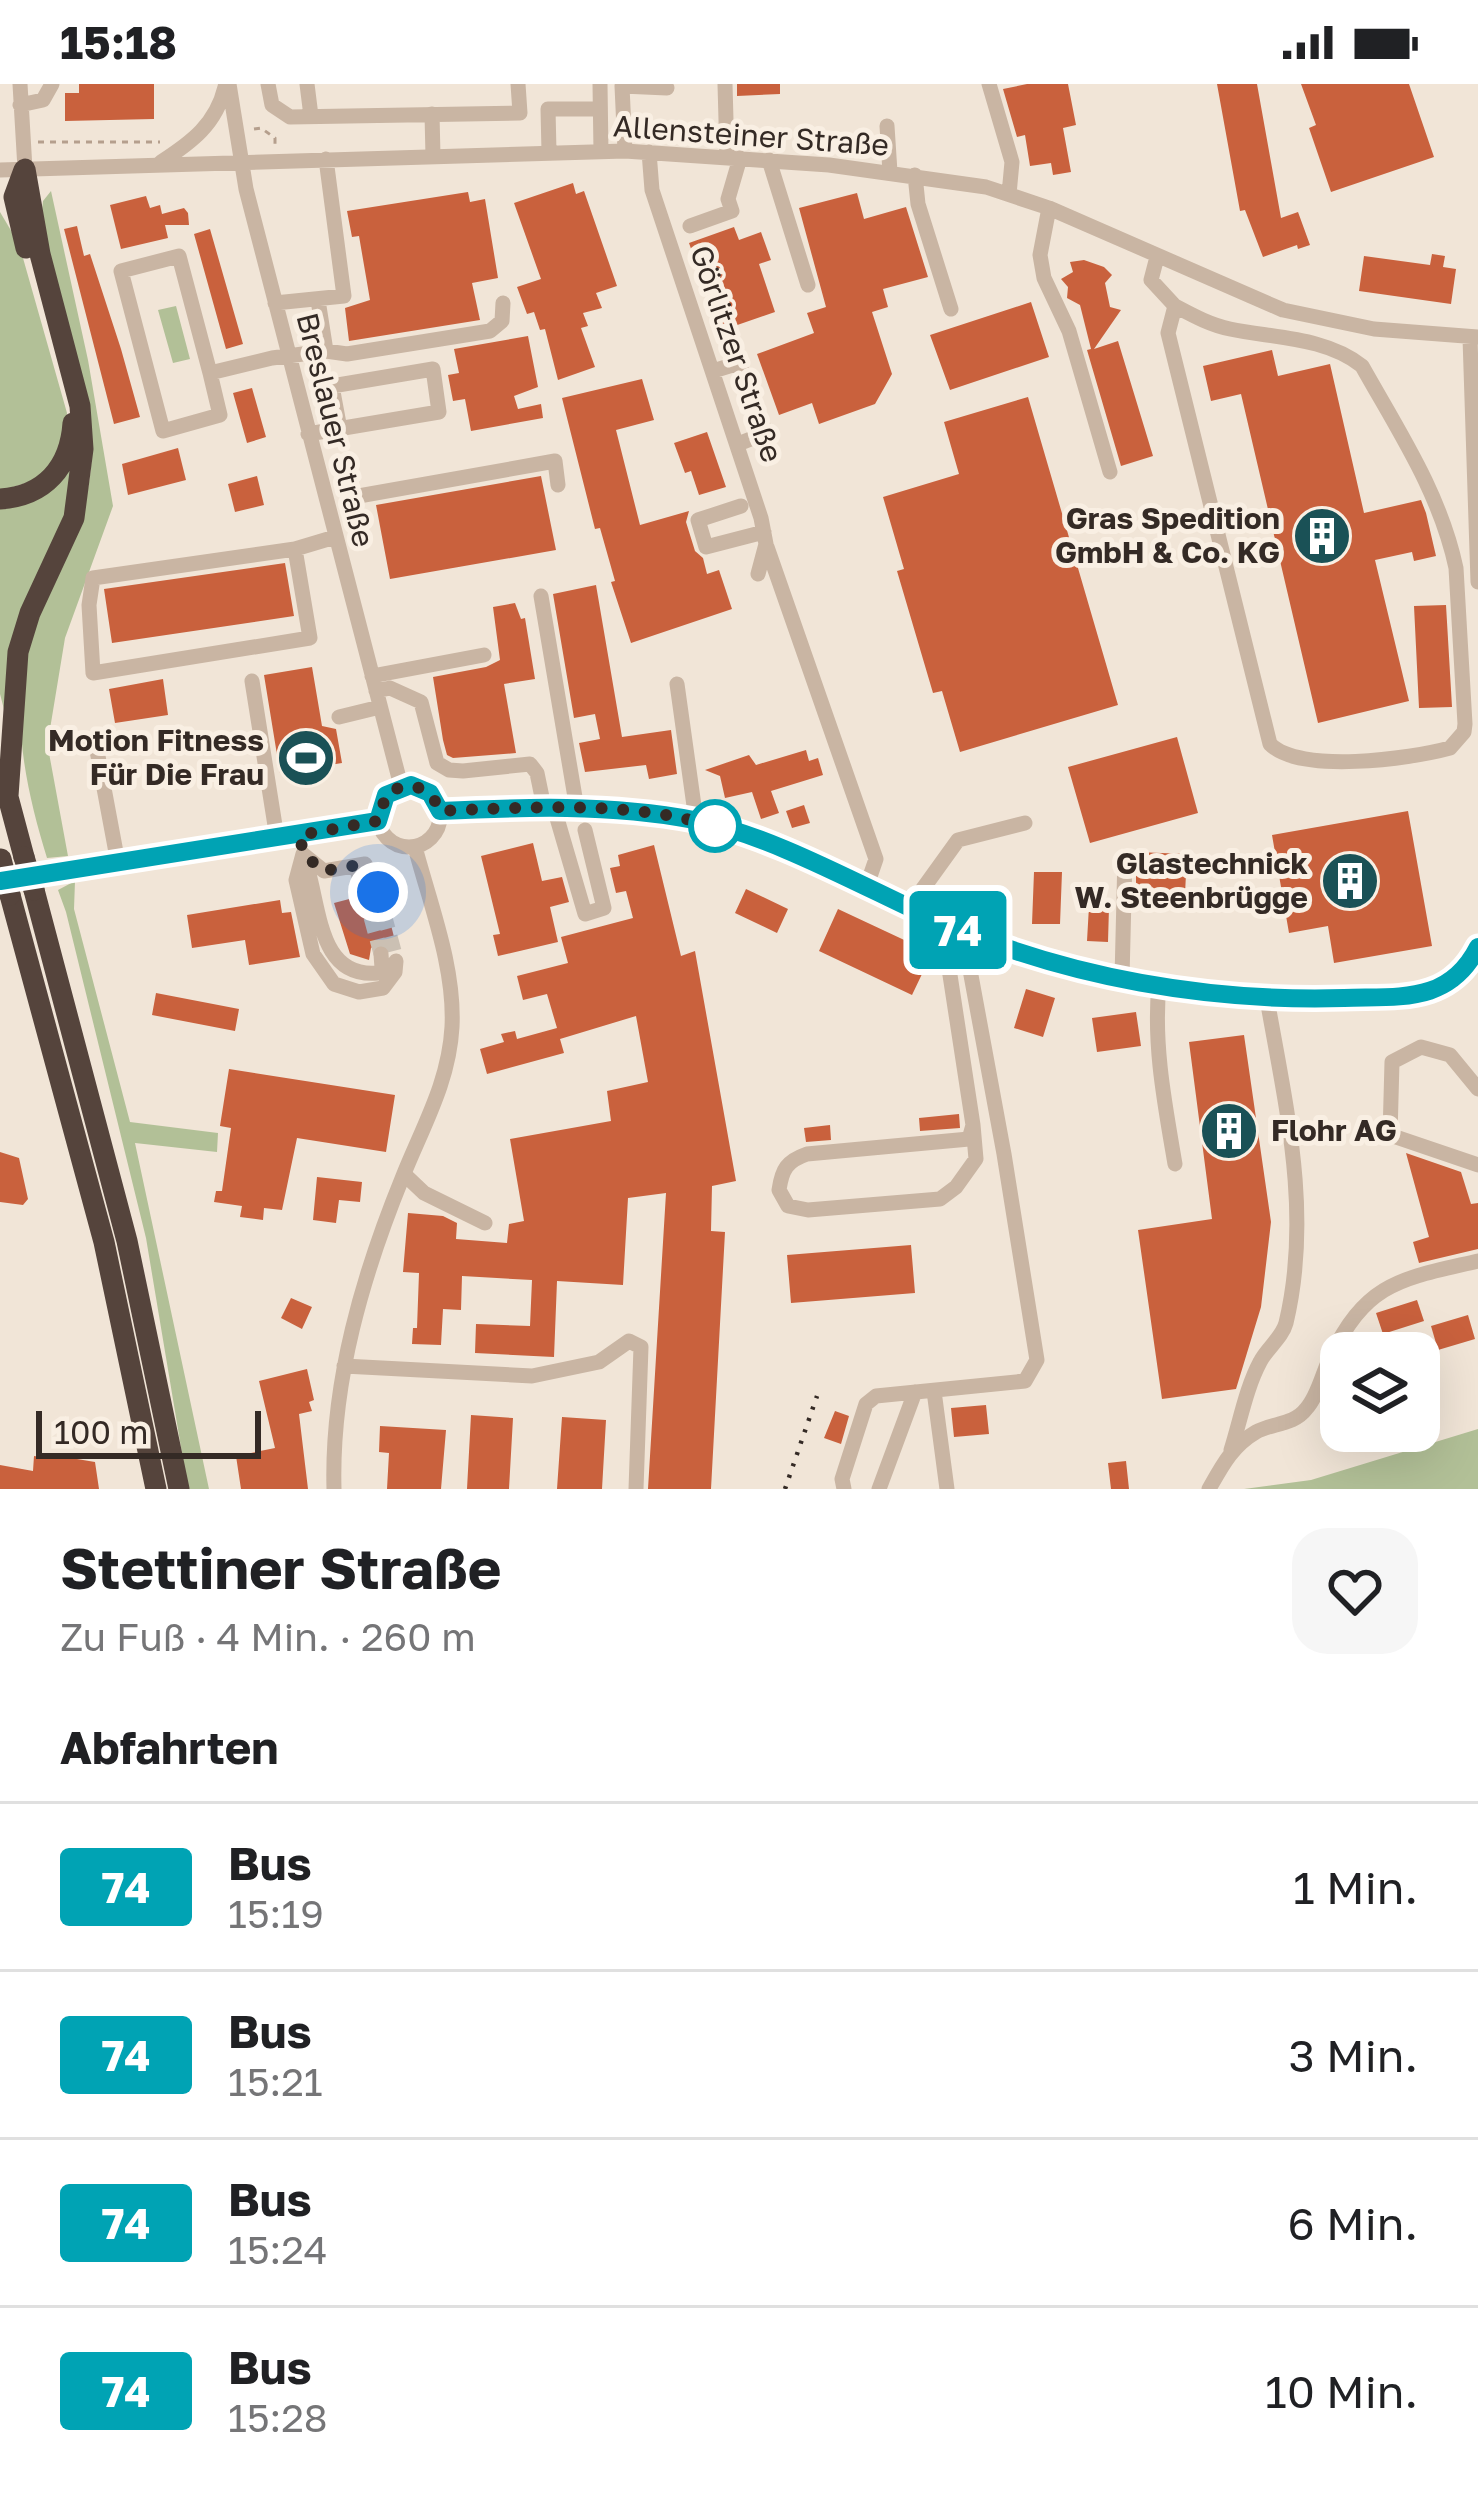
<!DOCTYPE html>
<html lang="de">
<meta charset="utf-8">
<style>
body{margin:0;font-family:"Golos Text",sans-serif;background:#f6f6f6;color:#202124;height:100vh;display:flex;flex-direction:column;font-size:45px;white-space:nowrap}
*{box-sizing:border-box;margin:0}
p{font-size:39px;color:#757577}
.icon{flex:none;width:66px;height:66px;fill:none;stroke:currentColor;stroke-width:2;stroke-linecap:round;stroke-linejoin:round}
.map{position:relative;height:1405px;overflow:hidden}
.panel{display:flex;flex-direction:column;background:#fff;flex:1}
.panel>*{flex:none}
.badge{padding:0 24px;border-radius:9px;font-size:42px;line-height:78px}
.buttons{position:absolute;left:1320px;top:1248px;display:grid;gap:24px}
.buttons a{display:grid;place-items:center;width:120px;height:120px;border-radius:24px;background:#fff;box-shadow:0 12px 48px #0002;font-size:60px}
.scale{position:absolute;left:36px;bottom:30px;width:225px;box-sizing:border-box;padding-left:12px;border:6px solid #342a25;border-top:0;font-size:33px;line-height:42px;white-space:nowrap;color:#342a25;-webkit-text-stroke:9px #f9efe3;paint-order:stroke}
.you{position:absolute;width:60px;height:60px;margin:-30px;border:9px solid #fff;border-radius:50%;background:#1a73e8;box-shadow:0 0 0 18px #1a73e833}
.map>.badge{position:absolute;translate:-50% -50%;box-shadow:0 0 0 6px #fff}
h2{padding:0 60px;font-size:45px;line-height:108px}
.round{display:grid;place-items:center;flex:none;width:126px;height:126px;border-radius:36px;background:#f6f6f6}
.headline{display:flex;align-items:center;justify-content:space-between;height:204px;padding:0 60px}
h1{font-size:57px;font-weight:700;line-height:90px}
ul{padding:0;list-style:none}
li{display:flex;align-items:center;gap:36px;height:168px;padding:0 60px;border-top:3px solid #e0e0e0}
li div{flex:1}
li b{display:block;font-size:45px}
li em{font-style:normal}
li .badge{min-width:132px;font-weight:700;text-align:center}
.status{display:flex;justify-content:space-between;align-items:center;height:84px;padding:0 60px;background:#fff;direction:ltr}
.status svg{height:33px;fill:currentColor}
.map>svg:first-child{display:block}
.green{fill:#b2c097}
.building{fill:#c9613d}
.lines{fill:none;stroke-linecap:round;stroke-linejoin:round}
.minor-tunnel{stroke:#cbc0b3;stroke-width:15;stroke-dasharray:15 8;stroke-linecap:butt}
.path{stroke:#b59f8d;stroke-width:3;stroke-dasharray:6 6;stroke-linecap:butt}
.minor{stroke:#c9b5a3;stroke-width:15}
.highway{stroke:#55443c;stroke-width:21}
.rail{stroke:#342a25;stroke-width:4.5;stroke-dasharray:3 9;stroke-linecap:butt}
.highway-bridge{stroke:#55443c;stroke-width:21}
.line-casing{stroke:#fff;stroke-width:27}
.line{stroke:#00a3b4;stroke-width:18}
.walk{stroke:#342a25;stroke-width:12;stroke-dasharray:0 21.6}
.stop-dot{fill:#fff;stroke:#00a3b4;stroke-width:6}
.labels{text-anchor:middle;stroke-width:10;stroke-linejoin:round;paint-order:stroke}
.street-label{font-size:30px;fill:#342a25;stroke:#f9efe3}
.poi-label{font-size:30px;font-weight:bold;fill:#342a25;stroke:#f9efe3;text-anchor:end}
</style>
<div class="status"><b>15:18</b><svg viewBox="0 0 49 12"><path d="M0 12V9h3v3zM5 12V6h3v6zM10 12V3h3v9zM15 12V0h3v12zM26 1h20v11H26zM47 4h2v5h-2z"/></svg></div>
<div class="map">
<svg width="1478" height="1405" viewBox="0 0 1478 1405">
<rect width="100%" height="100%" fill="#f1e5d7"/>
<!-- green -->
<path class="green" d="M51 107 88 276 113 422 65 554 50 645 49 669 68 772 47 774C23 696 5 609 39 530 66 467 93 428 92 356L46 162 42 126 43 117Z
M0 128 19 160 67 329 61 366 42 394 0 407Z
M176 222 190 275 173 279 158 226Z
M74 374 76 404 6 633 0 610V424Z
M75 797 74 825 130 1038 218 1049 217 1068 135 1059 209 1405H188L146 1154 66 828 58 806Z
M1478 1345V1405H1244L1311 1396Z"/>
<!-- building -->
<path class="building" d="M79 0H154V35L65 37V9H79Z
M737 0H780V10L737 12Z
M1027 0H1068L1076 41 1063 44 1071 88 1053 91 1051 79 1030 82 1025 51 1017 53 1003 5Z
M1217 0H1257L1281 134 1298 128 1310 161 1298 165 1297 161 1263 173 1245 126 1240 127Z
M1301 0H1409L1434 73 1331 108 1309 44 1316 41Z
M573 99 576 110 584 107 617 202 596 209 602 224 583 229 588 242 581 244 595 283 558 296 545 245 540 246 534 228 527 230 517 203 541 195 514 119Z
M468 108 470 118 485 115 498 194 472 199 480 236 349 257 345 224 370 216 359 152 352 153 347 127Z
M857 109 864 135 906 123 928 193 883 205 888 223 872 228 892 290 875 320 819 340 812 319 779 331 757 270 814 249 807 229 826 223 799 124Z
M146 112 150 124 160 121 162 130 184 124 188 129 189 141H165L168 154 121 165 110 121Z
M77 142 84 172 90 170 121 265 140 333 114 340 64 145Z
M734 143 739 156 761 148 771 176 759 180 775 228 720 247 689 159Z
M210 145 243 260 226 265 194 150Z
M1432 170 1445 172 1443 183 1456 185 1451 220 1359 207 1364 172 1430 181Z
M1084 176 1104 183 1112 191 1105 199 1110 223 1121 226 1094 265 1118 257 1153 372 1121 382 1087 266 1091 265 1080 221 1067 214 1068 203 1061 195 1073 188 1070 178Z
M1031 218 1049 273 950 306 930 251Z
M528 252 538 303 514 312 518 325 541 320 543 334 471 347 465 315 453 317 448 291 459 289 454 265Z
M1272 266 1278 292 1330 280 1364 429 1421 416 1426 429 1436 472 1414 477 1412 468 1375 476 1409 617 1318 639 1241 310 1211 317 1203 282Z
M642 295 654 336 616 346 640 441 689 427 686 438 695 467 703 474 707 490 719 486 732 525 631 559 611 498 615 497 600 444 595 445 562 314Z
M252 304 266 353 247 359 233 309Z
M1028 313 1118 621 960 668 942 607 933 609 897 487 904 485 883 413 959 390 944 338Z
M707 348 726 403 699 411 691 387 685 389 674 359Z
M178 364 186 396 128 411 122 380Z
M257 392 264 421 235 428 228 400Z
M541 392 556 466 390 495 376 421Z
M285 479 294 532 112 559 104 505Z
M596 501 622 653 671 646 677 690 649 695 646 681 585 688 579 659 600 655 595 630 574 634 553 510Z
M515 519 521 535 525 534 535 595 504 600 516 669 453 674 447 671 443 656 433 593 486 583 500 576 493 523Z
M1446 521 1452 623 1419 624 1414 522Z
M312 583 322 642 336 645 342 679 280 689 264 591Z
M163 595 168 631 115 639 109 605Z
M1177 653 1198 729 1090 759 1068 683Z
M806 666 809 677 818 674 823 691 771 707 779 729 761 735 752 708 725 714 720 692 705 686 749 671 756 681Z
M804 721 810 739 792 744 786 727Z
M1408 727 1432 862 1334 879 1328 842 1289 849 1272 751Z
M533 759 542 797 562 793 569 818 550 823 558 858 498 872 493 851 500 850 481 772Z
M654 761 681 872 695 867 736 1097 712 1102 711 1147 725 1148 711 1405H648L666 1109 628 1114 623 1201 557 1197 554 1273 475 1269 476 1240 530 1242 532 1196 462 1192 461 1226 443 1225 441 1261 412 1260 413 1244H417L419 1189 403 1188 408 1129 443 1132 457 1139 456 1155 507 1159 509 1140 524 1137 510 1055 611 1037 607 1007 648 998 636 932 560 955 564 969 487 990 480 965 504 958 501 950 515 947 517 955 557 944 547 910 523 916 517 892 568 879 561 853 633 834 626 807 616 809 610 784 620 782 618 771Z
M1136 768 1187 770 1185 810 1136 808Z
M1034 788H1062L1060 840H1032Z
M746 805 788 825 777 849 735 829Z
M353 814 364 823 385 817 397 865 379 858 371 864 369 876 350 870 334 819Z
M280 816 282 829 291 828 300 873 249 881 245 856 192 864 187 831Z
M1089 822 1109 823 1108 858 1087 857Z
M838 825 932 869 912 911 819 867Z
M1026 905 1055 914 1043 953 1014 944Z
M156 909 239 925 235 947 152 931Z
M1136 928 1141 962 1097 968 1092 934Z
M1244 951 1271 1138 1261 1223 1236 1305 1162 1315 1138 1146 1212 1135 1189 958Z
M229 985 395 1011 386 1068 297 1054 282 1126 264 1124 263 1136 240 1133 242 1122 214 1118 216 1107H222L231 1044 220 1042Z
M959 1030 960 1044 920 1047 919 1034Z
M830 1041 831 1056 806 1058 804 1044Z
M0 1068 19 1074 28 1115 23 1121 0 1118Z
M1406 1069 1461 1088 1471 1120 1478 1119V1165L1419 1179 1413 1158 1429 1153Z
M317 1093 362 1098 360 1118 339 1116 336 1139 313 1136Z
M911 1161 915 1209 791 1219 787 1171Z
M291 1214 312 1223 302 1245 281 1234Z
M1417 1216 1424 1237 1383 1250 1376 1229Z
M1468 1231 1475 1255 1438 1266 1431 1242Z
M307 1285 314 1316 309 1318 312 1327 299 1330 308 1405H241L236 1372 275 1364 259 1297Z
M986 1321 989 1350 954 1353 951 1324Z
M835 1327 849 1332 841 1360 824 1354Z
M471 1331 513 1334 509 1405H467Z
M562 1333 606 1336 602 1405H557Z
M380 1342 446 1346 441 1405H387L389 1369 379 1368Z
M47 1370 95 1378 99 1405H0V1381L33 1387 34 1372 47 1374Z
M1126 1377 1129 1405H1111L1108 1379Z"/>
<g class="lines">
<!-- minor-tunnel -->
<path class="minor-tunnel" d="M378 808 394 867
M365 811 381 870"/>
<!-- path -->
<path class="path" d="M254 45 261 44 275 54V62
M38 58H160"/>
<!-- minor -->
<path class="minor" d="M20 0 25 85
M229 0 246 105 401 702
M268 0 272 21 290 33 520 29 518 0
M307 0 311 32
M600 0 601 68
M725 0 727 72
M989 0 1012 78 1009 110
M20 21 43 16 52 0
M432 30 433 72
M887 42 890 88
M625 67 622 2 667 4
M549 68 548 25H599
M649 68 652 106 761 434 766 460 758 490
M769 76 808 201
M161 78C192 58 216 40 225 3
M0 86 625 67 829 81 986 103 1049 124 1283 226 1374 245 1478 253
M915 91 918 120 951 225
M1049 124 1040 171 1044 194 1069 247 1110 388
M690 142 732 127 728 115 740 74
M1157 173 1151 196 1175 222 1168 249 1270 660C1299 690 1410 675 1450 664L1464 648 1465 640 1456 484C1440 409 1399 348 1362 282 1326 253 1273 254 1230 245 1210 241 1192 231 1175 222
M275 219 344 212 326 75
M1470 254 1478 498
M326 267 347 270 490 247 502 237 503 219
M713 287 739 279 766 349 738 360
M210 289 179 172 121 187 163 347 220 331 210 289 272 274 326 267 318 216
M308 350 439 328 433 285 332 302 340 345
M353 413 555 377 558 401
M741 422 698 436 706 463 764 448
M767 463 876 775 866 804
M295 465 310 554 93 589 89 521 93 494 295 465 335 453
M541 512 577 725
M372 592 484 571
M252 597 277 754
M677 600 696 736
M376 607 390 604 421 618 437 679 449 686 463 687 530 680 537 689 544 723
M339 633 380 623
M95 656 118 779
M378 732a31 31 0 1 1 62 0a31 31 0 1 1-62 0Z
M554 724 585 830 604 824 585 746
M440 727 544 723 696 736 827 785 991 859 1140 898 1267 915 1404 912 1437 905 1466 887
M303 770 296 796 313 870 334 900 359 908 383 904 395 888 396 877
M303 770C321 817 315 895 378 889L382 884 381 870
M304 771 324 787 365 780
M365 780 378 808
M356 783 365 811
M25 793 378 737
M909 824 958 756 1025 739
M942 839 973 1041 969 1055 807 1070C787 1077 782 1085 779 1106L788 1122 808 1126 940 1115 956 1103 976 1075 973 1041
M1466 887 1478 863
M1122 894 1125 772
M1159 901C1153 961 1165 1021 1175 1080
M1478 1005 1450 971 1421 963 1392 978 1390 1051 1478 1081
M404 1090 424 1109 485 1139
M344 1282 532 1292 599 1278 629 1257 641 1263 636 1405
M934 1307 947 1405
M1231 1366C1240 1338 1246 1304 1260 1278 1267 1264 1282 1254 1286 1239 1312 1130 1286 1023 1267 915
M334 1405C331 1298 363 1190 403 1092 423 1042 449 998 452 943 455 883 430 820 415 763
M844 1405 842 1395 866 1320 876 1312 1025 1297 1037 1276 1004 1070 963 848
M879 1405 915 1308
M1209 1405C1222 1382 1232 1362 1256 1348 1272 1339 1294 1341 1306 1325 1318 1312 1322 1290 1330 1274 1367 1197 1401 1195 1478 1177"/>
<!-- highway -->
<path class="highway" d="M24 86 14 113 26 164
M0 415C45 412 70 383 73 339
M4 698 24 773
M8 712 18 568 30 529 74 434 83 365 80 322 40 170 25 85
M34 806 127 1157 179 1405
M10 811 104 1158 156 1405"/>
<!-- rail -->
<path class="rail" d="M785 1405 817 1312"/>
<!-- highway-bridge -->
<path class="highway-bridge" d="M24 773 34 806
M1 775 10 811"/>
</g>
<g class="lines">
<defs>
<path id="line" d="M0 797 378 737 386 711 411 701 430 709 440 727C524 723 610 720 694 736 773 751 870 807 945 840 1069 894 1210 918 1344 914 1400 912 1449 920 1478 863"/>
</defs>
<!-- line casing -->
<use href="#line" class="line-casing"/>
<!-- line -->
<use href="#line" class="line"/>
<!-- walk -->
<path class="walk" d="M378 808 364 780 324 787 303 770 300 751 378 737 386 711C407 695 430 701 440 727 530 723 637 716 723 745L715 742"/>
</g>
<!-- icons -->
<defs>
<symbol id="building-disc" viewBox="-11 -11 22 22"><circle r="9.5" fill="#1a5156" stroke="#f9efe3"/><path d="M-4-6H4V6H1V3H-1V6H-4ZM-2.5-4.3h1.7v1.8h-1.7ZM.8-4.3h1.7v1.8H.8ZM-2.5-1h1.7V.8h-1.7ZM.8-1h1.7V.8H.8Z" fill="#fff"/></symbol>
<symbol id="stadium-disc" viewBox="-11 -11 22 22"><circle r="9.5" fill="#1a5156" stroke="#f9efe3"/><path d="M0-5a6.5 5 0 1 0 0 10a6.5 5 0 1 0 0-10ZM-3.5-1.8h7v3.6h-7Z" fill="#fff"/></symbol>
</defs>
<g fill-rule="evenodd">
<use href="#building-disc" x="1289" y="419" width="66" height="66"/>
<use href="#stadium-disc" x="273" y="641" width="66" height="66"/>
<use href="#building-disc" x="1317" y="764" width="66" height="66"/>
<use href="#building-disc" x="1196" y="1014" width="66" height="66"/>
</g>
<!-- markers -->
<circle class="stop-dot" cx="715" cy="742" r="24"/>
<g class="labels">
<!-- street labels -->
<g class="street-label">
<text transform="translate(751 52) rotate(4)" y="10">Allensteiner Straße</text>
<text transform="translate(736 270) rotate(71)" y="10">Görlitzer Straße</text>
<text transform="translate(335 346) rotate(76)" y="10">Breslauer Straße</text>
</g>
<!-- poi labels -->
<g class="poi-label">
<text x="1280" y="445">Gras Spedition<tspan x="1280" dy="34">GmbH &amp; Co. KG</tspan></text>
<text x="264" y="667">Motion Fitness<tspan x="264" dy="34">Für Die Frau</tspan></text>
<text x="1308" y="790">Glastechnick<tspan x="1308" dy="34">W. Steenbrügge</tspan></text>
<text x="1271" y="1057" text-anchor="start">Flohr AG</text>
</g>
</g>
</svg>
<div class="buttons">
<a><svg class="icon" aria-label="layers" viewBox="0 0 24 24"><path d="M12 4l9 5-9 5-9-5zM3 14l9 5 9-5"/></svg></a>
</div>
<div class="scale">100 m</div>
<div class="you" style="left:378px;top:808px"></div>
<b class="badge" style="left:958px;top:846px;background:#00a3b4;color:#fff">74</b>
</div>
<section class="panel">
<div class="headline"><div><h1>Stettiner Straße</h1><p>Zu Fuß · 4 Min. · 260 m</p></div><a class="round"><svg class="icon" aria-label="heart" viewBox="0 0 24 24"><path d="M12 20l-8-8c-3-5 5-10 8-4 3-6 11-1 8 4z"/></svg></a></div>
<h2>Abfahrten</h2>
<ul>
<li><span class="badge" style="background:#00a3b4;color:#fff">74</span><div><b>Bus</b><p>15:19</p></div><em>1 Min.</em></li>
<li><span class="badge" style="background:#00a3b4;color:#fff">74</span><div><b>Bus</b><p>15:21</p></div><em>3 Min.</em></li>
<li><span class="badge" style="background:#00a3b4;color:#fff">74</span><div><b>Bus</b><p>15:24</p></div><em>6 Min.</em></li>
<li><span class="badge" style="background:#00a3b4;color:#fff">74</span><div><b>Bus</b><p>15:28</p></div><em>10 Min.</em></li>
</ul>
</section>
